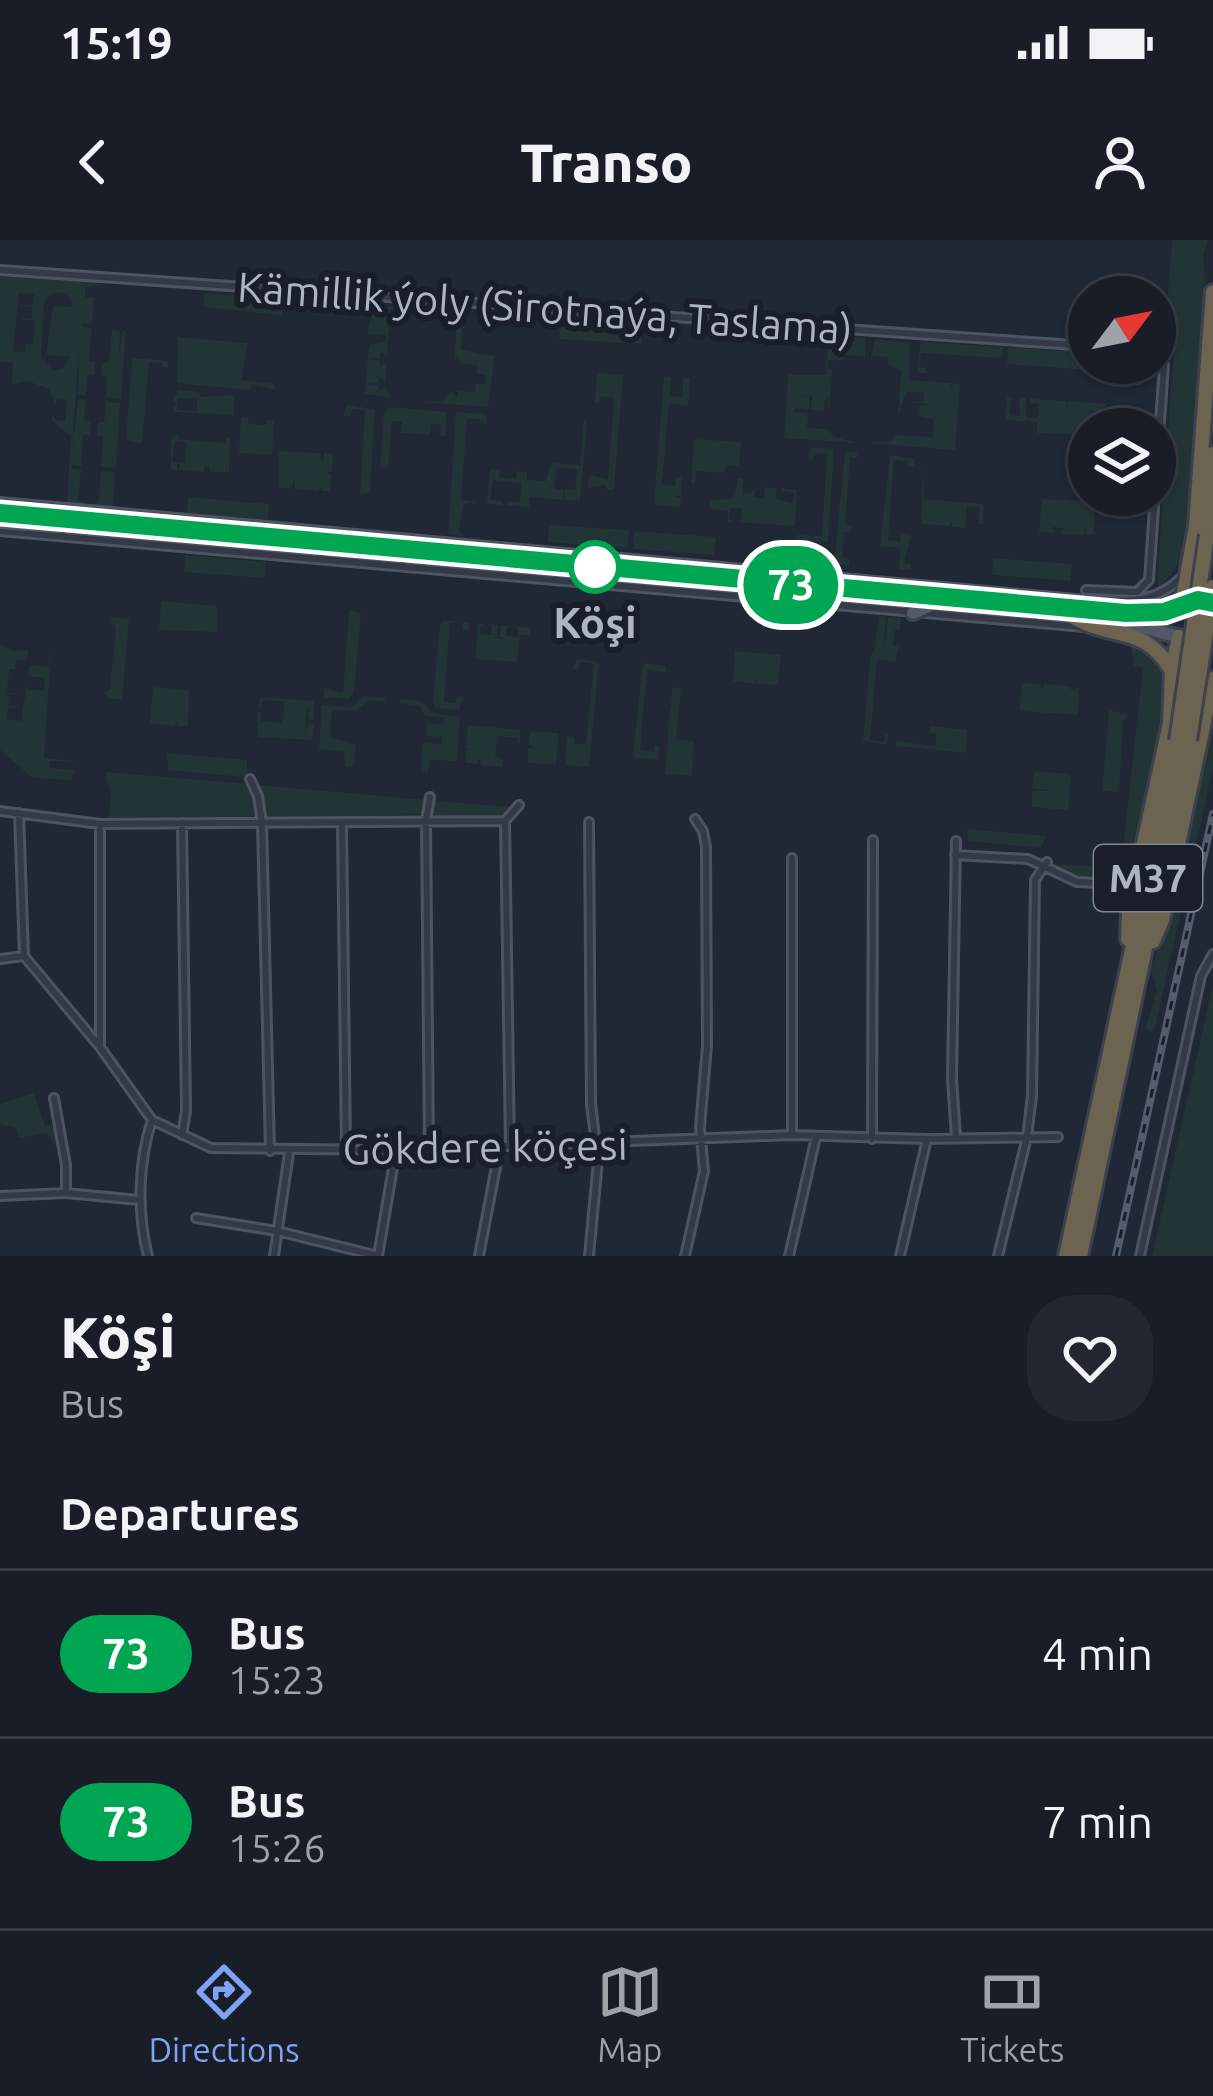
<!DOCTYPE html>
<meta charset="utf-8">
<style>
body{margin:0;font-family:Ubuntu,sans-serif;background:#212630;color:#f1f3f6;height:100vh;display:flex;flex-direction:column;font-size:45px;white-space:nowrap}
*{box-sizing:border-box;margin:0}
p{font-size:39px;color:#9fa2a8}
.icon{flex:none;width:66px;height:66px;fill:none;stroke:currentColor;stroke-width:2;stroke-linecap:round;stroke-linejoin:round}
.map{position:relative;height:1016px;overflow:hidden}
.side{display:flex;flex-direction:column;background:#181d28;flex:1}
.side>*{flex:none}
.badge{padding:0 24px;border-radius:39px;font-size:42px;line-height:78px}
.needle{width:78px;rotate:58deg}
.controls{position:absolute;left:1068px;top:36px;display:grid;gap:24px}
.controls a{display:grid;place-items:center;width:108px;height:108px;border-radius:50%;background:#181d28;box-shadow:0 3px 9px #0004,0 0 0 3px #363b45;font-size:60px}
.map>.badge{position:absolute;translate:-50% -50%;box-shadow:0 0 0 6px #fff}
h2{padding:0 60px;font-size:45px;line-height:108px}
.round{display:grid;place-items:center;flex:none;width:126px;height:126px;border-radius:48px;background:#212630}
.headline{display:flex;align-items:center;justify-content:space-between;height:204px;padding:0 60px}
h1{font-size:57px;font-weight:800;line-height:90px}
ul{padding:0;list-style:none}
li{display:flex;align-items:center;gap:36px;height:168px;padding:0 60px;border-top:3px solid #363b45}
li div{flex:1}
li b{display:block;font-size:45px}
li em{font-style:normal}
li .badge{min-width:132px;font-weight:700;text-align:center}
.status{display:flex;justify-content:space-between;align-items:center;height:84px;padding:0 60px;background:#181d28;direction:ltr}
.status svg{height:33px;fill:currentColor}
header{display:flex;justify-content:space-between;align-items:center;height:156px;padding:0 60px;background:#181d28;font-size:54px;font-weight:800}
.dock{display:flex;justify-content:space-around;align-items:center;height:168px;border-top:3px solid #363b45;background:#181d28;font-size:33px;color:#9fa2a8}
.dock a{display:grid;justify-items:center;gap:6px}
.dock .selected{color:#80a4f4}
.map>svg:first-child{display:block}
.green{fill:#233437;fill-rule:evenodd}
.lines{fill:none;stroke-linecap:round;stroke-linejoin:round}
.street-casing{stroke:#4d5461;stroke-width:12}
.primary-casing{stroke:#3c424f;stroke-width:18}
.highway-casing{stroke:#3b414d;stroke-width:20}
.street{stroke:#333946;stroke-width:6}
.primary{stroke:#515866;stroke-width:12}
.highway{stroke:#6c6350;stroke-width:14}
.rail-casing{stroke:#555d6d;stroke-width:8}
.rail{stroke:#191e2a;stroke-width:3;stroke-dasharray:9;stroke-linecap:butt}
.highway-bridge-casing{stroke:#3b414d;stroke-width:20;stroke-linecap:butt}
.highway-bridge{stroke:#6c6350;stroke-width:14}
.line-casing{stroke:#fff;stroke-width:27}
.line{stroke:#00a651;stroke-width:18}
.stop-dot{fill:#fff;stroke:#00a651;stroke-width:6}
.labels{text-anchor:middle;stroke-width:12;stroke-linejoin:round;paint-order:stroke}
.shield{fill:#191e2a;stroke:#818795;stroke-width:3}
.shield-label{font-size:39px;font-weight:bold;fill:#adb4c3}
.street-label{font-size:42px;fill:#adb4c3;stroke:#191e2a}
.stop-label{font-size:42px;font-weight:bold;fill:#adb4c3;stroke:#191e2a}
</style>
<div class="status"><b>15:19</b><svg viewBox="0 0 49 12"><path d="M0 12V9h3v3zM5 12V6h3v6zM10 12V3h3v9zM15 12V0h3v12zM26 1h20v11H26zM47 4h2v5h-2z"/></svg></div>
<header><svg class="icon" aria-label="back" viewBox="0 0 24 24"><path d="M15 5l-7 7 7 7"/></svg>Transo<svg class="icon" aria-label="person" viewBox="0 0 24 24"><circle cx="12" cy="8" r="4"/><path d="M4 21q1-7 8-7t8 7"/></svg></header>
<div class="map">
<svg width="1213" height="1016" viewBox="0 0 1213 1016">
<rect width="100%" height="100%" fill="#202735"/>
<!-- green -->
<path class="green" d="M1172 0H1208L1203 16 1207 55 1194 262 1185 315 1161 346 1157 344 1174 109 1164 108Z
M0 34 123 42 86 41 103 45 85 47V57L94 58 92 84 83 83 82 87 92 89 89 121 95 122 94 135H88L86 156 78 155 79 110 72 209 78 159 86 160 84 180 91 182 90 195H83L81 226 72 225 71 229 81 230 78 260 85 262V266L98 262 101 231 115 233 113 267 109 269 69 266 67 263 71 196 52 181 54 173 55 180 65 181 67 160 57 159 55 166 49 149 27 141 12 145 13 123 0 122ZM61 52 70 58 73 67 53 66 46 115 70 117 63 128 53 130 41 118 44 62 51 54ZM19 53 34 54 33 65 18 64 32 67V78L17 79 35 81 33 104H26L25 112 13 111Z
M205 53 283 60 282 75 203 67Z
M291 60 431 70 390 69 387 118 381 111 380 118H369L380 121V127L387 121 385 143 380 136 378 143 367 144 378 145 379 152 385 146 392 158 414 161 365 154 369 105 386 102V95L367 94 372 74 291 68Z
M436 71 463 73 461 110 495 116 488 167 420 162 442 161 452 151 457 158 458 151 475 152 476 144H485L486 135 477 134V125L460 124 457 117 454 123 457 84 451 83V74Z
M560 82 642 87 641 104 559 99Z
M112 90 120 91 119 115 122 91H126L121 159 106 157 107 137 101 136 102 123 109 122Z
M830 95 865 98V123L863 116 844 115 842 121 828 120 827 128 832 129 829 171 828 157 824 161 825 171 811 170 812 156 794 157H810L809 170 794 168 793 172 808 174 807 188 828 189 834 197 858 203 784 198 788 135H825Z
M178 97 248 103 241 140 274 144 276 150 253 145 250 150 177 143Z
M875 99 910 103 909 140 951 143V148L953 143 960 144 955 210 867 203 890 201 896 195 933 197 934 179 919 176 920 165H935L907 162 923 161 924 153 906 152 898 176 901 131 888 124V117L874 116 870 123Z
M921 102 1003 107 1002 118 921 113 919 127 926 128V133H919L917 130Z
M1008 107 1089 113V130L1007 124Z
M132 118 168 121V128L162 127V123L149 122 142 204 126 200Z
M597 133 609 134V138L611 134 623 135 614 250H607L606 245 588 248 589 235 608 239 614 158 601 156 599 163H595Z
M664 136 672 137 669 156 683 157V138H690L688 166 669 163 662 244 675 246 676 238H682L681 255 674 256 681 258 680 267 654 265Z
M178 150 199 152 201 157 234 155V175L176 172 172 165H177V170L197 171V159L178 158 177 163 173 162Z
M1007 157 1016 158 1011 161 1010 175 1020 176 1019 158H1026V178H1038L1039 164 1030 163V159L1066 161V166L1068 161 1106 164 1107 175 1091 170 1090 179 1105 180 1107 177V184L1089 189V195L1037 193V182L1005 180Z
M106 162 120 163 116 228 101 227 103 197 97 195 98 182H104Z
M347 164 375 170 370 252 360 254 365 170 352 169 351 176H343Z
M390 167 446 172V196H440L441 185 431 184 430 195 401 193 402 182 392 181 388 228 380 227 384 173Z
M456 172 486 174V184L480 183V179H467L461 260 480 262 464 264 459 290 463 296 448 294Z
M241 178H248L249 184 266 185 267 180H274L272 215 239 213Z
M584 180 587 183 580 261 564 260 565 250H575L577 229 556 227 554 248 563 250V260L530 257 529 267 507 265V262H520L521 243 493 240 490 260 502 261V265L487 264 490 229 499 230V237L516 239 517 231 527 232V240L546 241 551 223 580 225Z
M178 194V199L225 203 226 198 230 199 229 232H210V226L205 225 203 232 179 230 180 223H185L186 202 175 201 172 222 177 223V230L171 229V198Z
M694 199 741 202 739 227 726 225 725 233 696 231 695 243H691Z
M810 207 834 209 828 302 808 301 806 322 795 321V315H803L804 301 796 299 797 295 822 296 827 214 815 213 812 220H808Z
M279 211 321 213 322 222 324 213 333 214 332 232 327 233 332 235 330 251H321L320 244 319 251 295 249V238L291 249 278 247Z
M845 212H857V218H850L845 284 852 286 851 292H844L842 317 849 319V325L834 324Z
M890 215 915 219 914 226H909L908 221 894 220 888 300 900 302 901 294 911 296 904 323 911 324V330L899 329 900 308 880 306Z
M924 217V259L983 264V284H978L979 267 967 266 965 288 952 287V281L949 286 921 284Z
M738 238 743 239V254H750L756 247 754 257 764 258 765 247 776 248V259L793 263 794 253 782 251V248L797 250 795 286 736 282 741 279 742 269 731 268 729 278 733 281H728V271L710 269V261L734 258Z
M188 257 269 264 268 280 187 273Z
M1042 259 1086 261 1087 268 1089 262 1094 263V294L1087 295 1085 289 1084 295 1060 294 1065 288 1052 287 1055 293 1039 292Z
M549 285 629 290 628 308 548 302Z
M634 291 716 297 714 315 633 309Z
M185 315 266 322 264 338 184 332Z
M993 318 1072 324 1071 341 992 335Z
M161 361 217 366V392L159 390Z
M349 370 361 373 354 453 349 459 324 457V448L343 453Z
M879 376 886 377 884 412 888 377 901 378 900 389 895 390 893 406 899 407 895 422 877 419 870 500 884 502 885 494 889 495 886 505 863 500 870 417 874 411Z
M114 377 129 379 122 460 108 458 104 453 110 449 116 387 110 381Z
M444 380 467 382 469 383V390L463 389V382H450L444 462 456 463 457 456 463 457 459 470 436 468 433 463 440 384Z
M478 383 485 384 480 386V394L491 395 492 387 488 384 498 385 497 397 492 398 505 399 500 397 501 385 511 386 506 389V396L518 397 519 390 514 386 530 388V395H520L517 422 475 419Z
M52 395 44 518 85 522 50 521V528L75 530 71 540 33 538 0 510V404L13 411 28 410 27 421 16 420 15 429H5L9 430 7 452 24 455 3 454 9 456 8 466 23 467 8 468 7 479 21 481 27 443 28 450H44L45 438 29 436 27 441 29 425 49 427Z
M1118 399C1134 403 1149 407 1158 422 1181 462 1142 580 1132 626 1108 653 1073 640 1047 624L1121 627 1143 428 1134 426 1131 407Z
M735 411 781 415 778 445 756 444V438L754 444 733 441Z
M577 418 599 422 589 527 565 525 567 496 574 497V504H586L594 424 581 422 578 430 573 429Z
M643 423 666 426V433L647 429 640 510 654 512 655 505 659 506 658 520 635 518 633 514Z
M1022 443 1041 444 1042 449 1044 444 1070 446 1071 450 1079 447 1078 475 1020 471Z
M153 447 189 450 188 486H178L176 480 175 486 150 483Z
M672 447 681 448 676 499 694 501 692 536 665 534 670 469H676L671 468Z
M363 456 383 458 387 462 368 461 358 470 332 471 330 497 356 504 354 526H345L344 512 319 509 322 465 352 467Z
M261 457 314 461V480L308 479 309 468H307L305 493 308 483 314 484 312 500 258 497 257 472H261V481L282 483 285 462 263 460 261 468 258 467Z
M402 459 422 461 432 473 460 477 457 521 430 520 428 533 421 531 422 503 442 504V497L426 496 427 483 443 484 444 478 425 476 420 466 398 463Z
M1109 470 1128 475 1123 481 1119 552 1102 551Z
M1212 474 1213 529 1154 792 1145 789 1157 751 1152 733 1147 742 1169 673Z
M468 485 520 490V506L517 498 497 496 495 517 503 518 502 527 481 525 480 516 478 524 465 523 466 510 470 509 466 508Z
M930 486 967 490 966 513 896 506V501L935 506 937 494 929 492Z
M530 491 559 493 556 525 528 523V508H536L528 505Z
M167 513 247 520V534L243 537 168 530Z
M1034 531 1071 534 1068 570 1032 567V551H1051L1032 548Z
M105 532 251 544 260 579 108 581 111 556Z
M257 545 427 560 426 574 267 580Z
M434 561 514 567 508 575 430 576Z
M967 589 1046 596 1041 608 968 601Z
M1213 745V1016H1152Z
M34 853 45 886 57 883 60 913 47 893 19 898 16 888 0 884V864Z"/>
<g class="lines">
<defs>
<path id="street" d="M0 30 1089 106
M0 262 1076 359C1117 361 1152 368 1183 336
M0 291 1084 387
M1086 350 1137 352 1149 340 1164 125 1155 111
M250 539 258 556 262 583 270 911
M0 571 100 584 505 581 519 565
M19 573 24 716
M505 581 510 906
M182 583 186 871 182 895
M342 584 346 910
M956 601 952 839 956 897
M955 615 1028 619 1077 642 1099 643 1135 631
M0 719 24 716 100 807 152 880 211 908 396 910 792 895 927 899 1058 897
M100 807V584
M54 858 66 925V953
M792 895V618
M872 899 873 600
M429 909 426 581 430 557
M0 956 66 953 139 960
M196 978 277 991 378 1016
M148 1016C137 973 138 922 152 880
M274 1016 289 913
M378 1016 396 910
M479 1016 500 906
M589 1016 598 921 591 864 589 582
M685 1016 704 931 700 887 707 806 706 607 703 591 695 579
M789 1016 816 897
M900 1016 927 899
M998 1016 1027 897 1032 856 1035 640 1047 622
M1140 1016 1201 736 1213 714"/>
<path id="primary" d="M0 273 1126 373 1164 372 1186 364
M0 283 59 287
M324 310 399 317
M913 373 933 364
M1041 374 1128 383 1179 397"/>
<path id="highway" d="M1207 295 1213 214
M1181 369 1196 286 1213 52
M1073 377C1115 401 1143 383 1172 431
M1128 699 1129 673 1170 483 1172 431 1179 397
M1153 701 1162 680 1213 439
M1066 1016 1177 501
M1080 1016 1189 500"/>
</defs>
<!-- street casing -->
<use href="#street" class="street-casing"/>
<!-- primary casing -->
<use href="#primary" class="primary-casing"/>
<!-- highway casing -->
<use href="#highway" class="highway-casing"/>
<!-- street -->
<use href="#street" class="street"/>
<!-- primary -->
<use href="#primary" class="primary"/>
<!-- highway -->
<use href="#highway" class="highway"/>
<defs>
<path id="rail" d="M1116 1016 1213 574"/>
</defs>
<!-- rail casing -->
<use href="#rail" class="rail-casing"/>
<!-- rail -->
<use href="#rail" class="rail"/>
<defs>
<path id="highway-bridge" d="M1189 500 1213 347
M1177 501 1207 295"/>
</defs>
<!-- highway-bridge casing -->
<use href="#highway-bridge" class="highway-bridge-casing"/>
<!-- highway-bridge -->
<use href="#highway-bridge" class="highway-bridge"/>
</g>
<g class="lines">
<defs>
<path id="line" d="M0 273 1126 373 1164 372 1198 360 1213 363"/>
</defs>
<!-- line casing -->
<use href="#line" class="line-casing"/>
<!-- line -->
<use href="#line" class="line"/>
</g>
<!-- markers -->
<circle class="stop-dot" cx="595" cy="327" r="24"/>
<g class="labels">
<!-- shield labels -->
<rect class="shield" x="1094" y="605" width="108" height="66" rx="9"/>
<g class="shield-label">
<text x="1148" y="652">M37</text>
</g>
<!-- street labels -->
<g class="street-label">
<text transform="translate(545 68) rotate(4)" y="15">Kämillik ýoly (Sirotnaýa, Taslama)</text>
<text transform="translate(485 907) rotate(-1)" y="15">Gökdere köçesi</text>
</g>
<!-- stop labels -->
<g class="stop-label">
<text x="595" y="398">Köşi</text>
</g>
</g>
</svg>
<div class="controls">
<a><svg class="needle" viewBox="-14 -14 28 28"><path d="M0-13l5 13h-10z" fill="#e53935"/><path d="M0 13l5-13h-10z" fill="#9fa2a8"/></svg></a>
<a><svg class="icon" aria-label="layers" viewBox="0 0 24 24"><path d="M12 4l9 5-9 5-9-5zM3 14l9 5 9-5"/></svg></a>
</div>
<b class="badge" style="left:791px;top:345px;background:#00a651;color:#fff">73</b>
</div>
<section class="side">
<div class="headline"><div><h1>Köşi</h1><p>Bus</p></div><a class="round"><svg class="icon" aria-label="heart" viewBox="0 0 24 24"><path d="M12 20l-8-8c-3-5 5-10 8-4 3-6 11-1 8 4z"/></svg></a></div>
<h2>Departures</h2>
<ul>
<li><span class="badge" style="background:#00a651;color:#fff">73</span><div><b>Bus</b><p>15:23</p></div><em>4 min</em></li>
<li><span class="badge" style="background:#00a651;color:#fff">73</span><div><b>Bus</b><p>15:26</p></div><em>7 min</em></li>
</ul>
</section>
<nav class="dock">
<a class="selected"><svg class="icon" aria-label="directions" viewBox="0 0 24 24"><path d="M12 3l9 9-9 9-9-9zM9 14v-3h6M13 9l2 2-2 2"/></svg>Directions</a>
<a><svg class="icon" aria-label="map" viewBox="0 0 24 24"><path d="M3 6l6-2 6 2 6-2v14l-6 2-6-2-6 2zM9 4v14M15 6v14"/></svg>Map</a>
<a><svg class="icon" aria-label="tickets" viewBox="0 0 24 24"><path d="M3 7h18v10H3zM15 7v10"/></svg>Tickets</a>
</nav>
